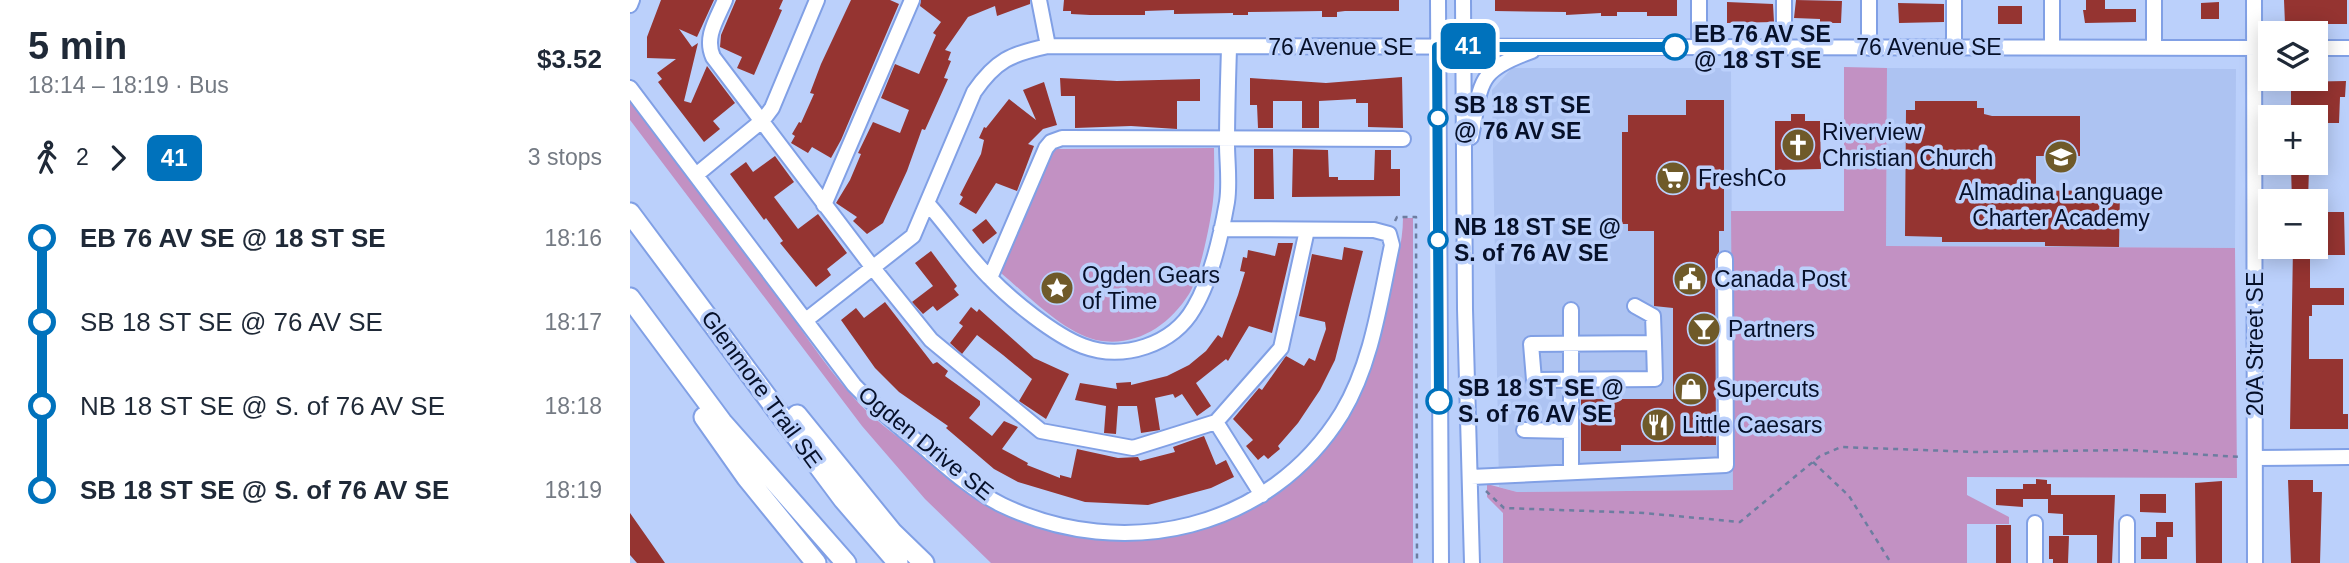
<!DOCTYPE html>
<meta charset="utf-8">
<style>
body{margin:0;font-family:Arial,sans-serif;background:#f2f2f3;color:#1f2937;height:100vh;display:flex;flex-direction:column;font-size:26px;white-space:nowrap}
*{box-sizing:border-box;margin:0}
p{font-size:23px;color:#747a83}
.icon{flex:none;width:38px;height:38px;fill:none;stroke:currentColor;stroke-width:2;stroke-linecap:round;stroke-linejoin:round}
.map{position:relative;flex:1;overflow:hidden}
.sheet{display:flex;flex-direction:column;background:#fff;width:630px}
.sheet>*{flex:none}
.badge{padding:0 14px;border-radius:10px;font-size:24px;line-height:46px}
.buttons{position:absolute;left:1628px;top:21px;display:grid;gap:14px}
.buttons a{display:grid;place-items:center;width:70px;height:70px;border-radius:0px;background:#fff;box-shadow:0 4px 18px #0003;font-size:35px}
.map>.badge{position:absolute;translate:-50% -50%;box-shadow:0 0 0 4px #fff}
.legs{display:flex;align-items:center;gap:10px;height:77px;padding:0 28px;font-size:23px}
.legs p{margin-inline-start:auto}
.head{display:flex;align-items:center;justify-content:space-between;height:119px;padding:0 28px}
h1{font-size:38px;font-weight:700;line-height:52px}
ul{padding:0 28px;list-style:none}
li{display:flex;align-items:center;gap:24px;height:84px;font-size:26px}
li i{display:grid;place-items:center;width:10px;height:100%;margin:0 9px;background:currentColor}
li i::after{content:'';width:18px;height:18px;margin:-9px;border:5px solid;border-radius:50%;background:#fff}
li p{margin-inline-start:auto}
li:first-child i{background:linear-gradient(#0000 50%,currentColor 0)}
li:last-child i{background:linear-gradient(currentColor 50%,#0000 0)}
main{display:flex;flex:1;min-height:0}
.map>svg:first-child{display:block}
.built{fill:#adc3f2}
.green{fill:#c291c3}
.building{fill:#953431}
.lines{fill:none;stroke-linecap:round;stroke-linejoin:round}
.minor-casing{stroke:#81a0e5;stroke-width:18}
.highway-casing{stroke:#81a0e5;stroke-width:23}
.path{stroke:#6d7da0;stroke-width:2.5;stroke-dasharray:5 5;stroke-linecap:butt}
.minor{stroke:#fff;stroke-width:14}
.highway{stroke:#fff;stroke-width:19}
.line-1-casing{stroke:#fff;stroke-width:16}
.line-1{stroke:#0072bc;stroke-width:10}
.stop-1-dot{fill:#fff;stroke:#0072bc;stroke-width:3.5}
.labels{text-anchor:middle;stroke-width:7;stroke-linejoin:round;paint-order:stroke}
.stop-label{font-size:23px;font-weight:bold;fill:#061029;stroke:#bbd0fb;text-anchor:start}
.street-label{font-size:23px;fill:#061029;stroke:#bbd0fb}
.poi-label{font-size:23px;fill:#061029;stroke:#bbd0fb;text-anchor:start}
</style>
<main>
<section class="sheet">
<div class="head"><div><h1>5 min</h1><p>18:14 – 18:19 · Bus</p></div><b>$3.52</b></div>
<div class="legs"><svg class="icon" aria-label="walk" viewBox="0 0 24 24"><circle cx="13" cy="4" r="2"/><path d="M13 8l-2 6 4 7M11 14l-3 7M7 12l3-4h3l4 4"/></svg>2<svg class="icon" aria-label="forward" viewBox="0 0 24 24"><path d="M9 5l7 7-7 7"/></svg><b class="badge" style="background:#0072bc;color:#fff">41</b><p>3 stops</p></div>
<ul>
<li><i style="color:#0072bc"></i><b>EB 76 AV SE @ 18 ST SE</b><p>18:16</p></li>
<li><i style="color:#0072bc"></i><span>SB 18 ST SE @ 76 AV SE</span><p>18:17</p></li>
<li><i style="color:#0072bc"></i><span>NB 18 ST SE @ S. of 76 AV SE</span><p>18:18</p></li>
<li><i style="color:#0072bc"></i><b>SB 18 ST SE @ S. of 76 AV SE</b><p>18:19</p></li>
</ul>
</section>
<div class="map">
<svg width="1719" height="563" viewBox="0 0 1719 563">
<rect width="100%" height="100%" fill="#bbd0fb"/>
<!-- built -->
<path class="built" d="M882 68H1101L1103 490 887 492 869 487 862 90Z
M1257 68 1606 69 1605 248 1256 246Z"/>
<!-- green -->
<path class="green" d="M1214 67 1257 68 1256 246 1605 248 1607 478 1337 477V495L1379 517V524H1337V563H873V513L857 497V484L887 492 1103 490 1101 211H1214Z
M0 100C45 159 89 218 134 277 164 317 191 362 225 399 241 417 263 433 282 448 305 467 326 487 351 502 444 556 555 553 644 494 686 466 725 420 739 372 747 348 752 322 758 298 764 272 773 245 773 218H783V563H361L295 499 232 426 0 120Z
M584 148C584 165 585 184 583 201 581 221 569 279 559 294 539 326 505 348 466 340 434 333 396 294 371 273L423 149Z"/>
<!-- building -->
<path class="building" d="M31 0H84L67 37 49 29 62 47 68 43 54 101 61 103 77 66 105 103 83 121 90 129 74 142 28 82 32 79 27 73 46 59 17 58V37Z
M106 0H153L149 9 152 10 124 75 107 68 112 57 90 47 91 35Z
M221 0H260L269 4 211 140 201 158 182 147 178 153 161 143 165 136 162 134 169 122 171 123 184 94 180 93 191 64Z
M291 0H400V4L367 16 365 6 338 17 315 50 321 52 318 60 321 61 314 78 318 79 295 130 292 129 277 171 253 223 237 234 223 221 227 217 206 203 220 180 231 154 228 153 243 122 270 133 279 110 251 98 265 64 289 74 306 35 303 33 311 22 290 6Z
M434 0H769V11H715L707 12V17H692V11L618 12V15H603V13L544 14V10L515 11V15H460L441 14V11H433Z
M865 0H1047V16H1017V12H987V16H971V13L936 15V12L865 11Z
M1166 0 1212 1 1211 23H1190V19L1164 18Z
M1456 0H1475V9H1506V22L1455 23 1453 10H1456Z
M1654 0H1717V24H1655Z
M1097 2 1143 4 1144 22 1097 23Z
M1589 2V19H1571V3Z
M1268 3 1314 4V22L1269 23Z
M1368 6H1392V24H1368Z
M772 77 773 128 738 127V103H726V99L689 101V128H672V101H643V128H628L627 105H620V78L696 83Z
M430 78 487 81 570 79V101H547V129L501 126 445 128V96H431Z
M1716 81 1715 97H1710L1709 123H1695V117H1661V82Z
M414 82 427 125 413 129 398 144 404 146 387 191 366 183 346 214 329 204 333 197 330 195 351 154 354 140 349 138 354 127 356 128 379 99 406 120 393 90Z
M1056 100H1094V231H1089V252L1085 259 1086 445H991V451H951V399H1043V308L1024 306V231H998V224H992V132H998V115H1056Z
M1285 101H1347V108H1354V114L1362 116H1450V156H1406V191L1490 190 1489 247 1415 246V242H1312V237L1275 236 1276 110H1285Z
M1161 114H1175V121H1190L1191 169 1145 170V121H1161Z
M624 149H643L644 199H624Z
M663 149 698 150 699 177H708V180H744L745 150H761V169H770V196L662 197Z
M145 156 164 182 144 197 168 229 188 214 217 253 197 269 201 275 186 287 150 243 153 241 136 218 134 220 100 174 116 162 123 172Z
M1661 168H1679L1678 201H1662Z
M1698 212H1714L1715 255H1698Z
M356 219 367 233 353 244 342 230Z
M648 243H663L662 248 642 333 619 326 598 361 596 359 566 383 581 406 567 416 552 394 545 398 543 394 525 398 530 430 511 433 507 406H488L486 434 474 433 476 406 445 400 450 383 487 389 486 383 501 382V385L537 376 559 365 576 351 588 335 592 338 608 295 615 272 610 271 613 257 617 258 618 250 645 256Z
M714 247 733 251 705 360 690 390 668 423 648 446 650 449 638 459 634 455 628 460 616 446 623 440 603 419 629 388 632 390 656 356 674 366 679 358 685 361 696 329 695 322 669 316 682 254 712 260Z
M1663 247H1680V288H1714V305H1682V316H1679V359H1713V414H1718V429H1660Z
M301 251 327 286 324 289 329 295 307 311 303 306 293 314 282 302 303 286 285 263Z
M255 302 303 364 307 362 318 371 315 376 350 401V405L339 418 362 436 374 421 388 427 372 449 398 463 397 465 430 478V475L441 478 447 449 488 458 508 457 510 461 545 452 543 447 574 436 586 465 596 460 604 477 581 488 518 505 455 502 388 482 364 469 316 428 318 426 269 392 245 368 211 320 226 308 234 318Z
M341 307 347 312 349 309 404 358 439 374 416 419 389 401 402 379 373 355 347 335 332 354 320 343 333 326 329 323Z
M1406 479 1417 480V484H1421V495H1485L1482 563H1467V535H1433V514L1418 513V499H1393V507L1366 505V489H1393V484H1406Z
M1658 480H1683V492H1692L1690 563H1661Z
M1592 481V563H1566L1565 483Z
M1510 494H1536V513L1510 512Z
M0 513 19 540 35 563H7L0 555Z
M1526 522H1543V537H1537V559H1511V537H1526Z
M1366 525H1381V563H1366Z
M1419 536H1439L1438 563H1423V559H1419Z"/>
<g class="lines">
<defs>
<path id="minor" d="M95 0C87 19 74 37 83 57L243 268 301 340 411 431 503 448 586 422 651 348 677 230
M409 0 418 46
M808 0 811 563
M833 0 835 309 842 563
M1069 0V47
M1324 0V47
M1422 0V47
M1524 0V48
M1624 0 1625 563
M0 5 2 0
M1154 47V0
M1239 48V0
M1685 48H1719
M0 88 224 385C246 408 271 428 296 449 319 469 344 491 372 505 494 563 640 530 712 413 742 363 750 301 762 245L759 234 744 230 591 229
M841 137C852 82 845 71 902 51
M66 175 133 120 142 108 187 0
M298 204C319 228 337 255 359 277 381 300 424 335 453 346 493 361 543 345 564 308 582 278 591 236 597 202 600 183 597 162 597 144 597 112 598 80 599 48
M194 205 282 0
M360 278 416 148 421 142 432 138 773 139
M1005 306 1023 316 1024 343 901 344 904 380 1025 379 1024 343
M941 310V472
M176 320 283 236 344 92C366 60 381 54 418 46L1640 48
M586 422 632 495
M894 430 941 431
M1625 458 1719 457
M841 477 1096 465 1095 259
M1497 523V563
M1405 563V523"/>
<path id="highway" d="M0 213 213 499 268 563
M0 298 92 422 216 563
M167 415 262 532 294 563
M74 417 117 478 186 563"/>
</defs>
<!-- minor casing -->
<use href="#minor" class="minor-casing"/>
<!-- highway casing -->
<use href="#highway" class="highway-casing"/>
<!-- path -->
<path class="path" d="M765 221 767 217H786L787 563
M1183 462 1219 496 1261 563
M856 491 874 508 1014 513 1110 522 1190 456 1211 447 1346 452 1499 450 1610 457"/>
<!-- minor -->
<use href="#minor" class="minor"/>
<!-- highway -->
<use href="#highway" class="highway"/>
</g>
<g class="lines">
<defs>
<path id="line-1" d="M809 401 807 47H1045"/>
</defs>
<!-- line-1 casing -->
<use href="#line-1" class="line-1-casing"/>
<!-- line-1 -->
<use href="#line-1" class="line-1"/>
</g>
<!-- icons -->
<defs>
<symbol id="church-disc" viewBox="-11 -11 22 22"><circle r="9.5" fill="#6f5a29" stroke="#bbd0fb"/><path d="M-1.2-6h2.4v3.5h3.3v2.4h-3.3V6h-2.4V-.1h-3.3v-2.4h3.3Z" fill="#fff"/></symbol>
<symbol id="school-disc" viewBox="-11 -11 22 22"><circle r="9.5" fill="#6f5a29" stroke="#bbd0fb"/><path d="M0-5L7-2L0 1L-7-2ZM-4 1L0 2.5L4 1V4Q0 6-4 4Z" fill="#fff"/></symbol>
<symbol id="supermarket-disc" viewBox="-11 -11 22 22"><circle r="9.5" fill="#6f5a29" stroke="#bbd0fb"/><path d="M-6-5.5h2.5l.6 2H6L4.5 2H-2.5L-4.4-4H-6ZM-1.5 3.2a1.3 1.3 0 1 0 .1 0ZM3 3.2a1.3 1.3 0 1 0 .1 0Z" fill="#fff"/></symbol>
<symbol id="civic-disc" viewBox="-11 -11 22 22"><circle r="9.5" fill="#6f5a29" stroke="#bbd0fb"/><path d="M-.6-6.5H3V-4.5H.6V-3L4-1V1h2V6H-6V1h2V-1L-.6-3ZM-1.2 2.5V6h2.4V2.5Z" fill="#fff"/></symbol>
<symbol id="sight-disc" viewBox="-11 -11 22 22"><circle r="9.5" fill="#6f5a29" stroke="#bbd0fb"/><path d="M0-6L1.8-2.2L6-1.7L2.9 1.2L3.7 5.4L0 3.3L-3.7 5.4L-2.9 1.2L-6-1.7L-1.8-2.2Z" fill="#fff"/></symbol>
<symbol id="bar-disc" viewBox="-11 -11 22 22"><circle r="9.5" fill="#6f5a29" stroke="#bbd0fb"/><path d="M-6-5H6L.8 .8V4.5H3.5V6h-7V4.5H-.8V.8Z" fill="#fff"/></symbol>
<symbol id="shop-disc" viewBox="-11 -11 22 22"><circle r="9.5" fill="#6f5a29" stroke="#bbd0fb"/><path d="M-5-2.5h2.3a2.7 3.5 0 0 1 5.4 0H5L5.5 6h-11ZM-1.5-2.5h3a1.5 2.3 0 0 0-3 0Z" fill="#fff"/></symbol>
<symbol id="restaurant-disc" viewBox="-11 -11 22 22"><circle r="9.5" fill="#6f5a29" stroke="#bbd0fb"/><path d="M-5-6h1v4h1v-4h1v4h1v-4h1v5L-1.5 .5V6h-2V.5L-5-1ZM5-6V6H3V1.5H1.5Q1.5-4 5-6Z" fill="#fff"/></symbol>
</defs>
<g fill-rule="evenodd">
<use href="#church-disc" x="1149" y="126" width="38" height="38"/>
<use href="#school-disc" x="1412" y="138" width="38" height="38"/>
<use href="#supermarket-disc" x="1024" y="159" width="38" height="38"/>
<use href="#civic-disc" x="1041" y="260" width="38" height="38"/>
<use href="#sight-disc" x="408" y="269" width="38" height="38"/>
<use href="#bar-disc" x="1055" y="310" width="38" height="38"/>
<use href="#shop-disc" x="1042" y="370" width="38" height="38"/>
<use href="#restaurant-disc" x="1009" y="406" width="38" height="38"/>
</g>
<!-- markers -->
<g class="stop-1-dot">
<circle cx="1045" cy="47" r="12"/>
<circle cx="808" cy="118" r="9"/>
<circle cx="808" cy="240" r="9"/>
<circle cx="809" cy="401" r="12"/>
</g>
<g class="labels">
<!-- stop labels -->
<g class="stop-label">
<text x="1064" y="42">EB 76 AV SE<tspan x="1064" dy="26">@ 18 ST SE</tspan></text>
<text x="824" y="113">SB 18 ST SE<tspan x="824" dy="26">@ 76 AV SE</tspan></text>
<text x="824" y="235">NB 18 ST SE @<tspan x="824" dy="26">S. of 76 AV SE</tspan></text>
<text x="828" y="396">SB 18 ST SE @<tspan x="828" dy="26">S. of 76 AV SE</tspan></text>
</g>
<!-- street labels -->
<g class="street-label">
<text x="711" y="55">76 Avenue SE</text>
<text x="1299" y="55">76 Avenue SE</text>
<text transform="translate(1625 344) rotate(-90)" y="8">20A Street SE</text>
<text transform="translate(132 389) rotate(54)" y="8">Glenmore Trail SE</text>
<text transform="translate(296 443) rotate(39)" y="8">Ogden Drive SE</text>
</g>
<!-- poi labels -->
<g class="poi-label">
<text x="1192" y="140">Riverview<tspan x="1192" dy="26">Christian Church</tspan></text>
<text x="1068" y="186">FreshCo</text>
<text x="1431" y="200" text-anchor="middle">Almadina Language<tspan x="1431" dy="26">Charter Academy</tspan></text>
<text x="452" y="283">Ogden Gears<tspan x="452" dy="26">of Time</tspan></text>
<text x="1084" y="287">Canada Post</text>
<text x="1098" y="337">Partners</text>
<text x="1086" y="397">Supercuts</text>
<text x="1052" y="433">Little Caesars</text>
</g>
</g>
</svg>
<div class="buttons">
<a><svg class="icon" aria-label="layers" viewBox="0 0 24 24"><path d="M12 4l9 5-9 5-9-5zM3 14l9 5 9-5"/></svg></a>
<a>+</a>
<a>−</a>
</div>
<b class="badge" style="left:838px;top:46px;background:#0072bc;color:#fff">41</b>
</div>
</main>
